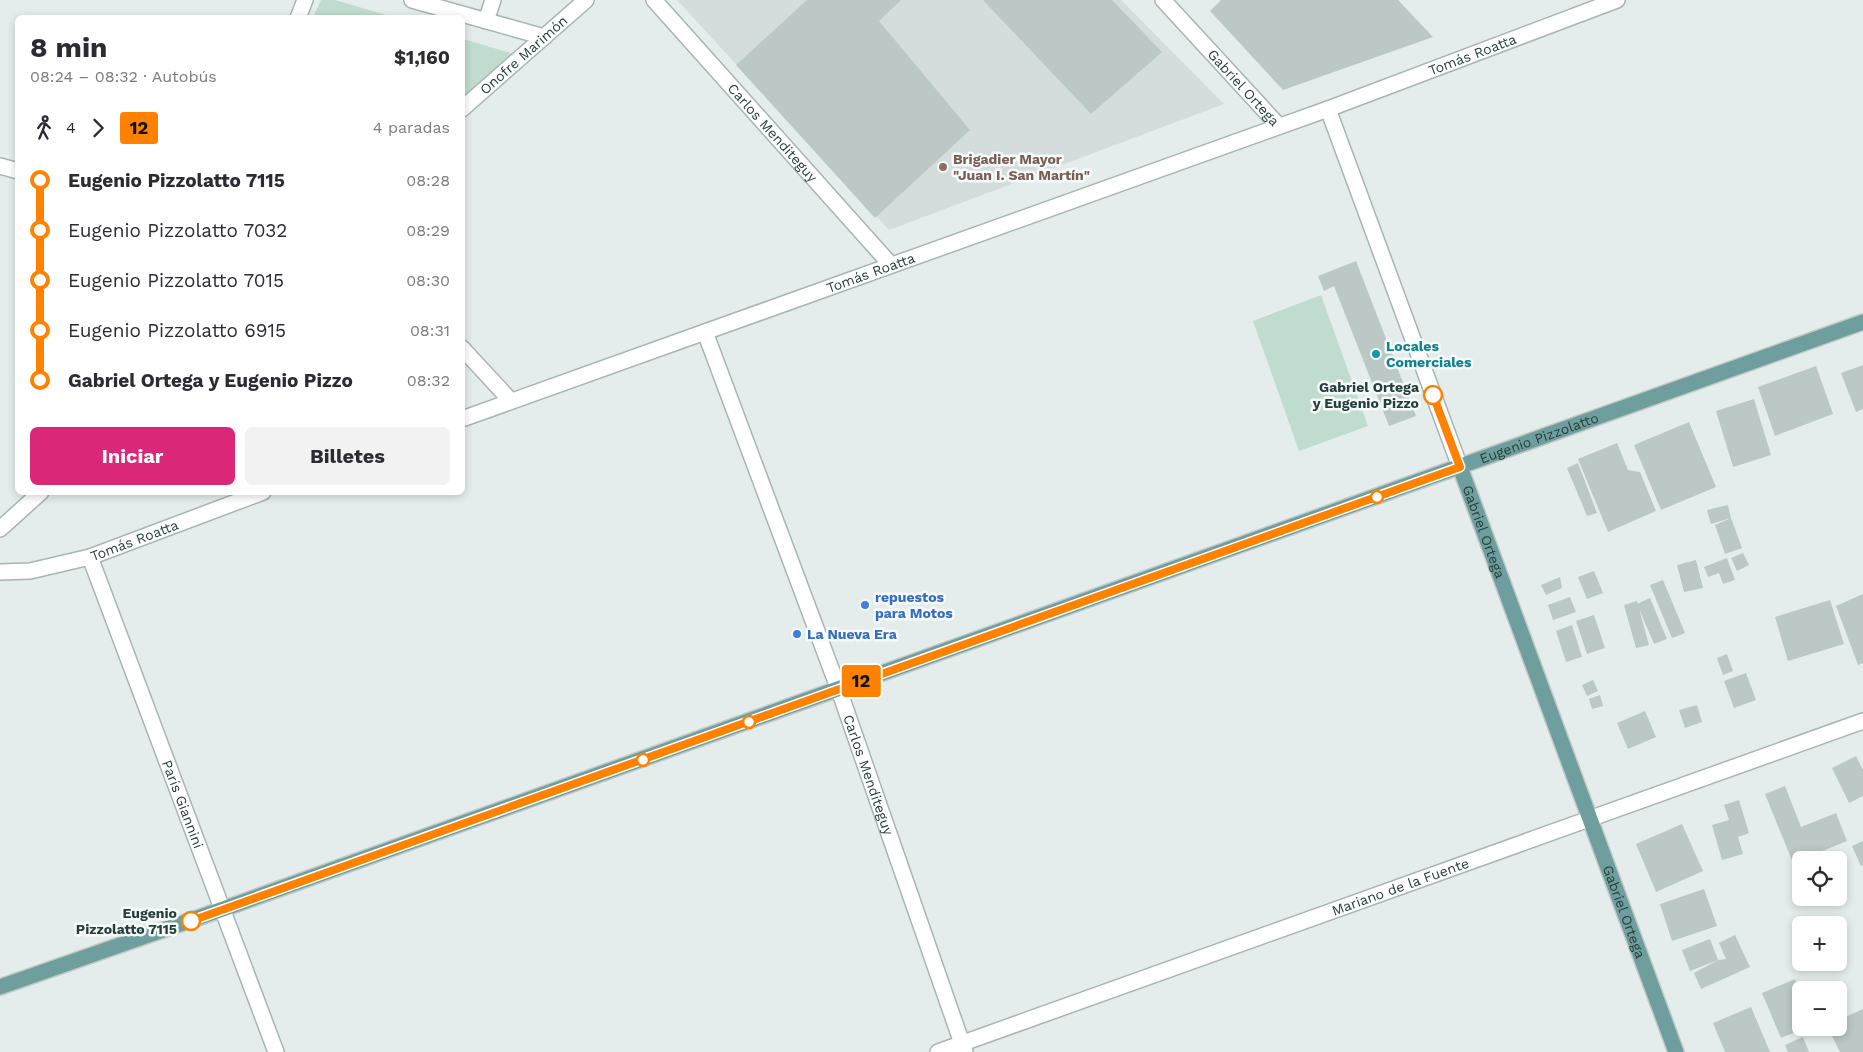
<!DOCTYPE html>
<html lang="es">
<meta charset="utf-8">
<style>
body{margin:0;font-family:"Work Sans",sans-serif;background:#f2f2f3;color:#2b2b33;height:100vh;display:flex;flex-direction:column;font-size:19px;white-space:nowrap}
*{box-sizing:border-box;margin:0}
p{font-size:16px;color:#7c7c81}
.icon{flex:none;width:28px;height:28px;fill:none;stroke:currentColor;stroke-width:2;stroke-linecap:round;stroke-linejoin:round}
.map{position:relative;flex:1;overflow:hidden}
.drawer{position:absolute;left:15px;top:15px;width:450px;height:480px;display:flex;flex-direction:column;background:#fff;border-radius:8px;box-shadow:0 2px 8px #0003}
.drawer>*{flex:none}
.badge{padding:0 10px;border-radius:4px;font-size:18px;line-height:32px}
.buttons{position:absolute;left:1792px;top:851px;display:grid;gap:10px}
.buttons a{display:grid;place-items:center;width:55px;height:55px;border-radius:8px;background:#fff;box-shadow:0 2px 8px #0003;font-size:25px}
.map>.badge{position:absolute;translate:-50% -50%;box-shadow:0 0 0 2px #fff}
.legs{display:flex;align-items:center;gap:8px;height:55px;padding:0 15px;font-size:16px}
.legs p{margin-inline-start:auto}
.headline{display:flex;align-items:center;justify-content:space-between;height:85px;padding:0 15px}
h1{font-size:28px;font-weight:700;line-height:38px}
.primary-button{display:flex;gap:10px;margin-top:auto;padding:10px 15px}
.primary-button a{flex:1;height:58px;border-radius:8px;background:#db2777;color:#fff;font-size:20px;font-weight:700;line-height:58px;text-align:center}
.primary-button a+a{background:#f2f2f3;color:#2b2b33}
ul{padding:0 15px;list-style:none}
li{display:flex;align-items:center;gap:18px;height:50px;font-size:19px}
li i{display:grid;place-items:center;width:8px;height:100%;margin:0 6px;background:currentColor}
li i::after{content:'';width:12px;height:12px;margin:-6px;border:4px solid;border-radius:50%;background:#fff}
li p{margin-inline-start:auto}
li:first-child i{background:linear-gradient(#0000 50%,currentColor 0)}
li:last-child i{background:linear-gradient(currentColor 50%,#0000 0)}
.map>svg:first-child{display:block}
.built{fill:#d4dddb}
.green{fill:#c0dccf}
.building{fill:#bbc8c5}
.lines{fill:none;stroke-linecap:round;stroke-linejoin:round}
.minor-casing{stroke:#a8b5b4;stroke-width:18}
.major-casing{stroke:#c2c9c9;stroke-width:18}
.minor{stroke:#fff;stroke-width:15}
.major{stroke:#6e9f9e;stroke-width:15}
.line-1-casing{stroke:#fff;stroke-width:11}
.line-1{stroke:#ff8100;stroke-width:8}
.education-dot{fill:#8d6e63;stroke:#f6faf9;stroke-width:2}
.culture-dot{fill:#0f9aa8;stroke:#f6faf9;stroke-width:2}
.stop-1-dot{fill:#fff;stroke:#ff8100;stroke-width:2.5}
.shop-dot{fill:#3f7fe0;stroke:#f6faf9;stroke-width:2}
.labels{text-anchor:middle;stroke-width:5;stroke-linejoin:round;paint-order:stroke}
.street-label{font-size:14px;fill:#263e3d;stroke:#f6faf9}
.education-label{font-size:14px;font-weight:bold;fill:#785e54;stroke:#f6faf9;text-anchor:start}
.culture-label{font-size:14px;font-weight:bold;fill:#0d838f;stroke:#f6faf9;text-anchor:start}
.stop-label{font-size:14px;font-weight:bold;fill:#263e3d;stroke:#f6faf9;text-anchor:end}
.shop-label{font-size:14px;font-weight:bold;fill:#366cbe;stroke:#f6faf9;text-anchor:start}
</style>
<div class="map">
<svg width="1863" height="1052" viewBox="0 0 1863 1052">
<rect width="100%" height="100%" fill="#e5edec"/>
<!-- built -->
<path class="built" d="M677 0H1121L1224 104 889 230Z"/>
<!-- green -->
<path class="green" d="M321 0H335L393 17H313Z
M463 39 521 56 463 109Z
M1321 295 1368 426 1299 451 1253 321Z"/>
<!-- building -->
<path class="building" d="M807 0H901L879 21 970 130 875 218 736 65Z
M983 0H1112L1162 52 1091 114Z
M1221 0H1398L1433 37 1283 90 1210 11Z
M1356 261 1416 416 1389 426 1334 286 1324 291 1318 276Z
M1863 365V409L1856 412 1841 373Z
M1816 366 1833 414 1775 436 1758 387Z
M1754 399 1771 455 1733 467 1716 411Z
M1689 422 1716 487 1661 510 1634 445Z
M1617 443 1628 470 1640 472 1656 511 1608 532 1578 459Z
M1578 463 1597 513 1587 516 1567 468Z
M1728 505 1731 518 1711 524 1707 510Z
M1731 518 1742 548 1725 554 1715 525Z
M1743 553 1749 565 1737 571 1731 558Z
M1727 558 1735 580 1723 584 1719 573 1708 577 1704 567Z
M1696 560 1703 588 1684 592 1677 565Z
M1594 571 1603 593 1587 599 1578 577Z
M1560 577 1562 588 1546 595 1541 585Z
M1663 580 1685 633 1672 638 1650 585Z
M1863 594V663L1858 665 1836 606Z
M1570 597 1576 612 1553 620 1548 605Z
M1650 598 1667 639 1654 644 1637 604Z
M1830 600 1844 644 1788 661 1775 617Z
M1637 601 1649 645 1636 648 1624 605Z
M1594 615 1605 648 1587 654 1576 621Z
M1572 625 1582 657 1566 662 1556 631Z
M1727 654 1733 671 1723 675 1717 658Z
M1746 673 1756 700 1734 708 1724 681Z
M1593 680 1598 691 1587 696 1582 685Z
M1600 695 1603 706 1592 709 1589 699Z
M1697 705 1702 722 1685 728 1679 710Z
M1645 711 1656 737 1628 749 1617 723Z
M1856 756 1863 770V796L1849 803 1832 768Z
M1785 786 1801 827 1836 813 1847 841 1793 863 1765 794Z
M1739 800 1749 833 1738 837 1743 854 1722 860 1712 825 1729 820 1724 805Z
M1682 824 1703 871 1656 892 1636 844Z
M1863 841V865L1861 866 1852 846Z
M1704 889 1717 926 1672 941 1660 904Z
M1735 935 1750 967 1701 989 1694 973 1718 960 1726 959 1719 943Z
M1710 939 1718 960 1690 971 1682 950Z
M1795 979 1801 995V1028H1805L1781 1038 1762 993Z
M1751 1007 1770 1052H1725L1713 1023Z
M1863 1009V1052H1840L1828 1028H1839V1020Z
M1803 1037 1809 1052H1788L1785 1045Z"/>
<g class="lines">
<defs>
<g id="minor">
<path d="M412 0 544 37"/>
<path id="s1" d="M654 0 891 265"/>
<path id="s2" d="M1163 0 1279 126"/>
<path d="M298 18 305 0"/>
<path d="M486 21 493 0"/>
<path id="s3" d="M462 109 586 0"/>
<path d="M1328 109 1460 467"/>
<path d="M0 166 18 171"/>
<path id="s4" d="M705 332 839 690 965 1052"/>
<path d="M462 348 511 401"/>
<path id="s5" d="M462 419 1328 109 1617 0"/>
<path d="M0 529 41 492"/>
<path id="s6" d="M90 557 276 1052"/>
<path id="s7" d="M0 572 30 571 90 557 263 492"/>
<path id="s8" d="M938 1052 1863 721"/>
</g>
<g id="major">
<path id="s9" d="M1460 467 1676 1052"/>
<path id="s10" d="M0 987 223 909 1863 322"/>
</g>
</defs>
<!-- minor casing -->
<use href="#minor" class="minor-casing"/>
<!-- major casing -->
<use href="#major" class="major-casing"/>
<!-- minor -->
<use href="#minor" class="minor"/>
<!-- major -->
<use href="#major" class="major"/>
</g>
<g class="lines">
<defs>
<path id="line-1" d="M191 921 1460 467 1433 395"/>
</defs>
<!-- line-1 casing -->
<use href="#line-1" class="line-1-casing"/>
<!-- line-1 -->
<use href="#line-1" class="line-1"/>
</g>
<!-- markers -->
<circle class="education-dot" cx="943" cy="167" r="5"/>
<circle class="culture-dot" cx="1376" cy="354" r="5"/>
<g class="stop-1-dot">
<circle cx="1433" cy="395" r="9"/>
<circle cx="1377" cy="497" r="6"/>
<circle cx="749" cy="722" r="6"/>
<circle cx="643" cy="760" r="6"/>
<circle cx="191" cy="921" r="9"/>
</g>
<g class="shop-dot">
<circle cx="865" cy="605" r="5"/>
<circle cx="797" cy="634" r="5"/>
</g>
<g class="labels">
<!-- street labels -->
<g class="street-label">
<text dy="5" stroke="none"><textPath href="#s3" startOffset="82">Onofre Marimón</textPath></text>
<text dy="5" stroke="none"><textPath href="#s5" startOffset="1074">Tomás Roatta</textPath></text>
<text dy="5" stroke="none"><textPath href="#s2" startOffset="119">Gabriel Ortega</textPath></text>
<text dy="5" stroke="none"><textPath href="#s1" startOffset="178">Carlos Menditeguy</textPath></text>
<text dy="5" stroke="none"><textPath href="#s5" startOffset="434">Tomás Roatta</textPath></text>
<text dy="5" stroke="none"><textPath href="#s10" startOffset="1634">Eugenio Pizzolatto</textPath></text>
<text dy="5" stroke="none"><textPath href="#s9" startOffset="69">Gabriel Ortega</textPath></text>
<text dy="5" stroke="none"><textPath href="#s7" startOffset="139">Tomás Roatta</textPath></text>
<text dy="5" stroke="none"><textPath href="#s4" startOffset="472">Carlos Menditeguy</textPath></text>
<text dy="5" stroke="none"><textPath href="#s6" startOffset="264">París Giannini</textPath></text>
<text dy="5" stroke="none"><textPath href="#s8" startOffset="491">Mariano de la Fuente</textPath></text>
<text dy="5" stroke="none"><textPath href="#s9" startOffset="474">Gabriel Ortega</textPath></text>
</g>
<!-- education labels -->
<g class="education-label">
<text x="953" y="164">Brigadier Mayor<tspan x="953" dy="16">"Juan I. San Martín"</tspan></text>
</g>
<!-- culture labels -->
<g class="culture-label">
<text x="1386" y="351">Locales<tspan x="1386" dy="16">Comerciales</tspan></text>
</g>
<!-- stop labels -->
<g class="stop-label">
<text x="1419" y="392">Gabriel Ortega<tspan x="1419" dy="16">y Eugenio Pizzo</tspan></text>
<text x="177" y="918">Eugenio<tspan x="177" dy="16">Pizzolatto 7115</tspan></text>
</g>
<!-- shop labels -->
<g class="shop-label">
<text x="875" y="602">repuestos<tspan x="875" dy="16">para Motos</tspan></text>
<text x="807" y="639">La Nueva Era</text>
</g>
</g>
</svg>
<div class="buttons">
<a><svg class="icon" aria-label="locate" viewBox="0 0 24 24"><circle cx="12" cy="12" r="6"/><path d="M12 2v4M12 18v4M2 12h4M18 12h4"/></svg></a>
<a>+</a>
<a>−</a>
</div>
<b class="badge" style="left:861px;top:681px;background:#ff8100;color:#111">12</b>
<section class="drawer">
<div class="headline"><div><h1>8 min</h1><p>08:24 – 08:32 · Autobús</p></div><b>$1,160</b></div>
<div class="legs"><svg class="icon" aria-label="walk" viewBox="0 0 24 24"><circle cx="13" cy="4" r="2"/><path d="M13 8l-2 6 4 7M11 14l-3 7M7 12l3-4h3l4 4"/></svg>4<svg class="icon" aria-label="forward" viewBox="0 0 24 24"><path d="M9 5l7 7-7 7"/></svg><b class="badge" style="background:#ff8100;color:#111">12</b><p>4 paradas</p></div>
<ul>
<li><i style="color:#ff8100"></i><b>Eugenio Pizzolatto 7115</b><p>08:28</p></li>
<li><i style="color:#ff8100"></i><span>Eugenio Pizzolatto 7032</span><p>08:29</p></li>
<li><i style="color:#ff8100"></i><span>Eugenio Pizzolatto 7015</span><p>08:30</p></li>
<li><i style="color:#ff8100"></i><span>Eugenio Pizzolatto 6915</span><p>08:31</p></li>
<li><i style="color:#ff8100"></i><b>Gabriel Ortega y Eugenio Pizzo</b><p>08:32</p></li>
</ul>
<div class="primary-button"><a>Iniciar</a><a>Billetes</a></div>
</section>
</div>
